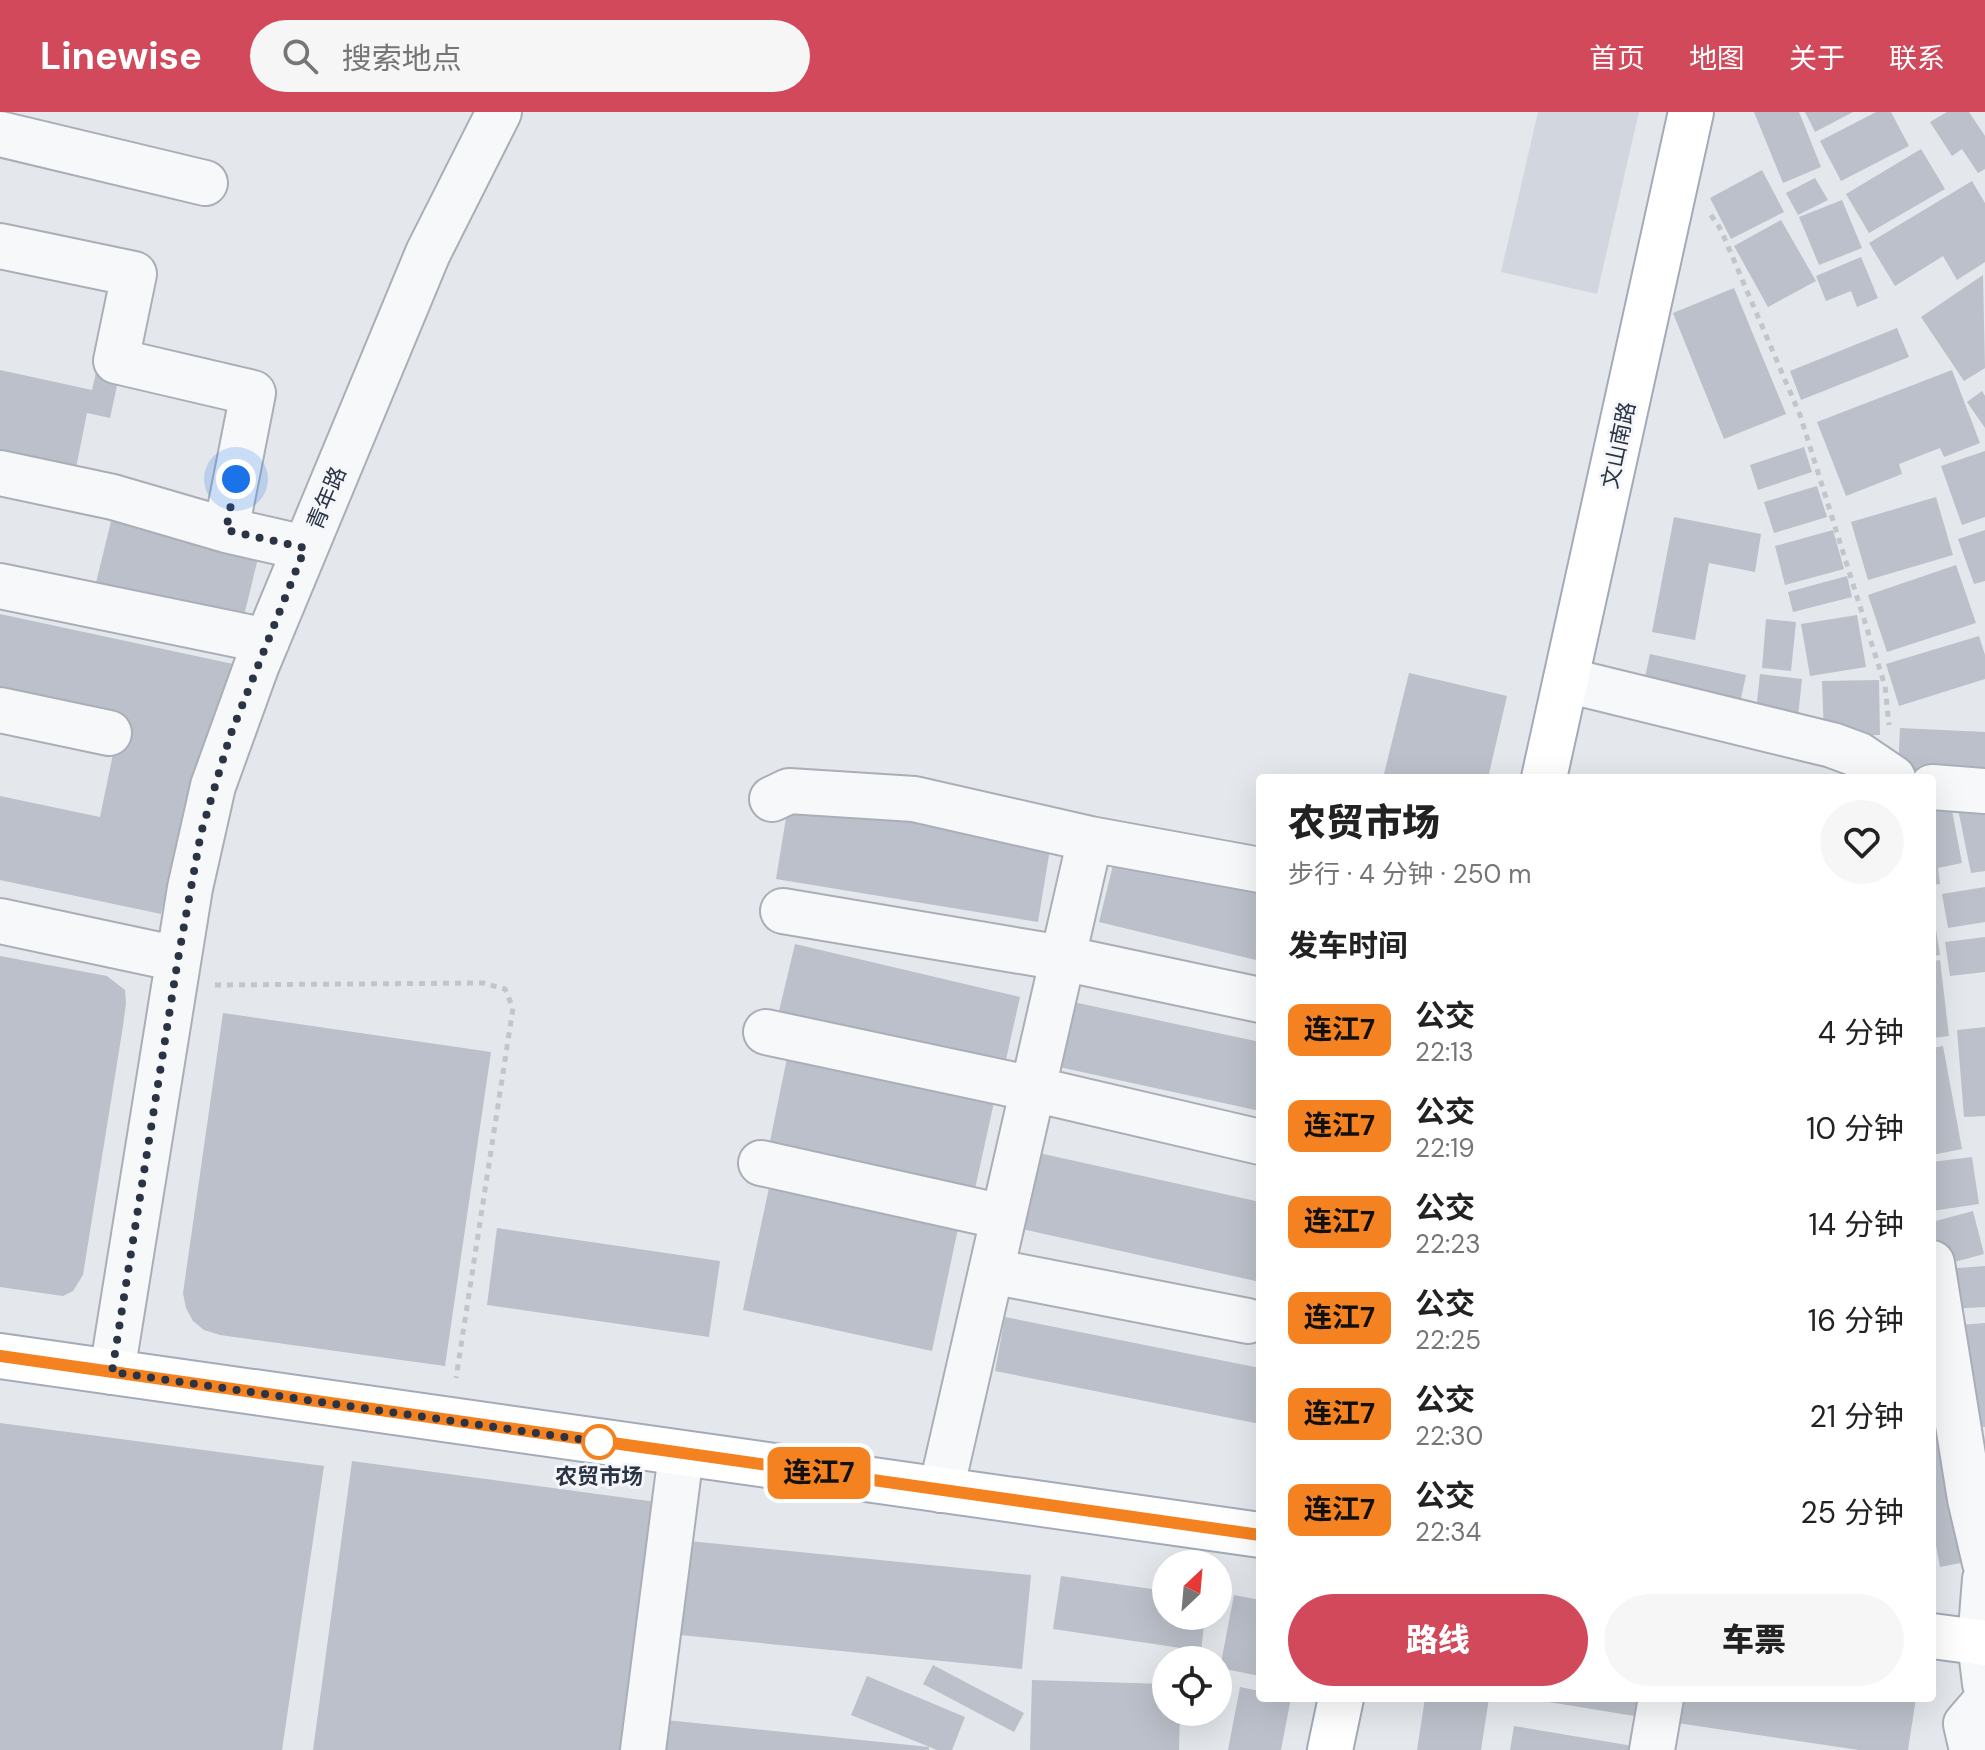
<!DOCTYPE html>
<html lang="zh">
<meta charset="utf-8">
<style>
body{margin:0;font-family:"DM Sans","Noto Sans SC",sans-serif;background:#f6f6f6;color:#222;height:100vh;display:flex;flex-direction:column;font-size:30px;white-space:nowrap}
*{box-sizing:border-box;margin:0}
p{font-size:26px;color:#767676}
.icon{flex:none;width:44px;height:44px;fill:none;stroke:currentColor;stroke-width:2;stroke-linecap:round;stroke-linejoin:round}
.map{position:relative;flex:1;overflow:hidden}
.panel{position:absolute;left:1256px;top:662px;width:680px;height:928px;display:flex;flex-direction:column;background:#fff;border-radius:8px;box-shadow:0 8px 32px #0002}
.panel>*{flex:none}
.badge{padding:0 16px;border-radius:12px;font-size:28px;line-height:52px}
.needle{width:52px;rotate:26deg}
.tools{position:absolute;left:1152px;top:1438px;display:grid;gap:16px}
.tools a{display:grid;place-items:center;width:80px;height:80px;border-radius:50%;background:#fff;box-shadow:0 8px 32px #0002;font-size:40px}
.you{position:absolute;width:40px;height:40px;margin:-20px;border:6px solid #fff;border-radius:50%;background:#1a73e8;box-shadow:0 0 0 12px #1a73e833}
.map>.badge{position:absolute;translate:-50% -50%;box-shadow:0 0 0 4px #fff}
h2{padding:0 32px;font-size:30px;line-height:72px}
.round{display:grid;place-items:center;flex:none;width:84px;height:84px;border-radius:42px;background:#f6f6f6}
.overview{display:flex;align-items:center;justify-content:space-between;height:136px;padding:0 32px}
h1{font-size:38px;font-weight:800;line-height:60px}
.primary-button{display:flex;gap:16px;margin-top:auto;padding:16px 32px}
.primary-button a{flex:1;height:92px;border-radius:48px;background:#d1495b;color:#fff;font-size:32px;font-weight:800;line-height:92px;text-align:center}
.primary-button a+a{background:#f6f6f6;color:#222}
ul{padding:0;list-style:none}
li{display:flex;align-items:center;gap:24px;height:96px;padding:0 32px}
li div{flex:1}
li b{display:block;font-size:30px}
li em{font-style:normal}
li .badge{min-width:88px;font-weight:700;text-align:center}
header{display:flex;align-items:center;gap:48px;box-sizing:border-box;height:112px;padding:0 40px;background:#d1495b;color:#fff}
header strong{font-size:38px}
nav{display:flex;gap:44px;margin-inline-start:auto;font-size:28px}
.search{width:560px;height:72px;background:#f6f6f6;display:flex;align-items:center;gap:20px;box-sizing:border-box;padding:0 28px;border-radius:44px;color:#767676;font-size:30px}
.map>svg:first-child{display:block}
.built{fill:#d2d6de}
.building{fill:#bbc0ca}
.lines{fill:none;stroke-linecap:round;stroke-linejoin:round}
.minor-casing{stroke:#a9aeb7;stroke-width:48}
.major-casing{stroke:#a3abb8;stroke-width:48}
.path{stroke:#c2c5cb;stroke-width:5;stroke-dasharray:6 6;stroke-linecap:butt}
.minor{stroke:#f7f8fa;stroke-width:44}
.major{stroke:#fff;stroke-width:44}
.line-casing{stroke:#fff;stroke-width:18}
.line{stroke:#f58220;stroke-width:12}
.walk{stroke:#2b3445;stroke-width:8;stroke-dasharray:0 14.4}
.stop-dot{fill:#fff;stroke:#f58220;stroke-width:4}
.labels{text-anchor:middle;stroke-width:6;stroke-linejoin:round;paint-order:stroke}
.street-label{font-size:22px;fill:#2b3445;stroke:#f4f6f9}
.stop-label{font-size:22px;font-weight:bold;fill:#2b3445;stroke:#f4f6f9}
</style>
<header>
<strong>Linewise</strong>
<div class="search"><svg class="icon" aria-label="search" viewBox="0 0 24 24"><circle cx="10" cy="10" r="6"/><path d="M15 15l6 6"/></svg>搜索地点</div>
<nav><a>首页</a><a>地图</a><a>关于</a><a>联系</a></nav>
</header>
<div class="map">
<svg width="1985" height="1638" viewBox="0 0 1985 1638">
<rect width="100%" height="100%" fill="#e4e7ec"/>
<!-- built -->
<path class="built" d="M1538 0H1639L1597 182 1501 160Z"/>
<!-- building -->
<path class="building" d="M1754 0H1799L1821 55 1783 71Z
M1805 0H1853L1815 20Z
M1876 0H1891L1909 34 1841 69 1820 29Z
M1947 0H1969L1985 24V57L1978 61 1962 37 1952 44 1930 10Z
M1921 37 1945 77 1869 121 1846 82Z
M1762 58 1784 100 1731 127 1710 86Z
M1815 66 1828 88 1798 103 1786 81Z
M1972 69 1985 91V150L1957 168 1943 144 1895 174 1869 131Z
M1842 88 1862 136 1819 153 1799 105Z
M1781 108 1816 169 1768 195 1734 134Z
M1861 145 1878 186 1857 195 1851 179 1826 189 1816 164Z
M1983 163 1985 256 1964 269 1921 205Z
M1734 176 1786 302 1724 327 1673 201Z
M1897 216 1909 245 1801 288 1790 259Z
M97 256 120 260 110 306 87 301 75 361 0 346V258L92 278Z
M1952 258 1980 331 1944 345 1940 336 1899 352 1902 362 1846 384 1817 310Z
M1982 279 1985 284V316L1967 290Z
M1804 335 1812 360 1758 378 1750 353Z
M1985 339V405L1962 413 1941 354Z
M1817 374 1827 405 1774 421 1764 390Z
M1936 385 1953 443 1868 468 1851 410Z
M113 401 260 438 242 512 95 475Z
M1674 405 1761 422 1755 460 1709 451 1695 528 1652 520Z
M1833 418 1844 457 1785 473 1775 434Z
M1985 418V469L1974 472 1958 427Z
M1956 453 1976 511 1887 540 1868 483Z
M1847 464 1852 485 1793 500 1788 480Z
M0 502 233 552 211 657 190 700 183 699 161 802 0 768V684L100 705 119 613 0 588Z
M1857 503 1866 555 1810 564 1801 512Z
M1766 507 1796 510 1791 559 1762 556Z
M1979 524 1985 543V567L1899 594 1886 552Z
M1650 542 1746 563 1738 600 1642 579Z
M1409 561 1507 584 1488 666H1383Z
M1760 562 1802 567 1797 614 1755 609Z
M1879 568 1880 623 1824 624 1822 569Z
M1900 616 1985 620V662L1898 658Z
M1949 683 1962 751 1938 756 1940 772 1932 773V686Z
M789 688 1051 731 1038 810 776 767Z
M1985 692V759L1971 761 1958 697Z
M1115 745 1260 780V849L1099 810Z
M1985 775V810L1948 816 1942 782Z
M1932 792 1940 843 1932 844Z
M1985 825V860L1950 864 1945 830Z
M795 832 1020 885 1005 952 779 899Z
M0 844 107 864 125 878 126 891 123 914 83 1163 73 1179 63 1184 0 1175Z
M1940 848 1949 924 1932 926V849Z
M1073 890 1260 930V999L1059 955Z
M223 901 491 940 445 1254 220 1223 204 1218 193 1209 186 1196 183 1181Z
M1985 915V1004L1964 1005 1957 918Z
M1943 934 1962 1037 1932 1043V936Z
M787 946 994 990 975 1077 769 1034Z
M1039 1041 1260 1090V1170L1022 1117Z
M1972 1045 1979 1092 1932 1099V1050Z
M770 1071 959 1112 932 1239 743 1198Z
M1973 1099 1984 1142 1943 1153 1932 1110Z
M497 1116 720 1149 709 1225 487 1193Z
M1985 1154V1195L1947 1197 1944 1157Z
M1005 1205 1260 1256V1312L995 1259Z
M1985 1211V1315L1967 1316 1960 1213Z
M1948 1297 1976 1448 1940 1455 1932 1412V1299Z
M0 1311 324 1354 282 1638H0Z
M352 1349 664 1391 630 1638H313Z
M689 1429 1031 1463 1022 1557 680 1523Z
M1061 1464 1166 1479V1504H1205L1201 1539 1053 1517Z
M1234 1483 1260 1488V1564L1220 1556Z
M933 1553 1024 1601 1014 1620 923 1572Z
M867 1564 965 1605 952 1638H937L851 1603Z
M1032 1568 1166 1572V1600H1180L1179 1638H1030Z
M1240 1575 1260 1579V1586H1291L1281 1638H1228Z
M1425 1586H1489L1481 1638H1417Z
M1524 1586H1656L1653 1607Z
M1668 1586H1916L1908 1638H1859L1664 1609Z
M656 1607 929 1635V1638H652Z
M1514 1614 1645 1636V1638H1510Z"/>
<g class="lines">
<defs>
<path id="minor" d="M0 22 205 71
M0 134 134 162 116 249 253 281 226 418
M0 361 113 385 226 418 305 436
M0 474 267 529
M1566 568 1832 633 1859 643 1893 666
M0 598 109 621
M1932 675 1985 679
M772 687 789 679 914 687 1090 727 1260 758
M783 799 1062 846 1260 888
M0 809 178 847
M766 920 1033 977 1260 1030
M761 1051 1003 1105
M1932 1151 1970 1387 1985 1451
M991 1159 1248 1209
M112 1260 190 776 213 674 256 555 428 141 499 0
M941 1378 1090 727
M1985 1467 1980 1530 1985 1572
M643 1638 681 1342
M1652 1638 1661 1586
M1972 1638 1966 1612 1985 1590"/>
<path id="major" d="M1544 666 1691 0
M0 1244 1260 1423
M1932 1524 1985 1531
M1330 1638 1341 1586"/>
</defs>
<!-- minor casing -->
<use href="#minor" class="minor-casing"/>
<!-- major casing -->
<use href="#major" class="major-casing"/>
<!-- path -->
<path class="path" d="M1711 103 1721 118 1800 303 1885 574 1889 613
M215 873 483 871 505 877 513 896 456 1266"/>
<!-- minor -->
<use href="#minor" class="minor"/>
<!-- major -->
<use href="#major" class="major"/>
</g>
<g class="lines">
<defs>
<path id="line" d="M0 1244 1260 1423"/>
</defs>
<!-- line casing -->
<use href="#line" class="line-casing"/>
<!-- line -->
<use href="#line" class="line"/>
<!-- walk -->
<path class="walk" d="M236 367 226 418 305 436 230 624 201 721 178 847 112 1260 599 1330"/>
</g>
<!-- markers -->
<circle class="stop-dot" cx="599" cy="1330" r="16"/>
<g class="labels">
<!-- street labels -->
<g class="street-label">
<text transform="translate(1618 333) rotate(-78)" y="8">文山南路</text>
<text transform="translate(326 386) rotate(-67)" y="8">青年路</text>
</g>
<!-- stop labels -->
<g class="stop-label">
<text x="599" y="1372">农贸市场</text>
</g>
</g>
</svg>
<div class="tools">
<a><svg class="needle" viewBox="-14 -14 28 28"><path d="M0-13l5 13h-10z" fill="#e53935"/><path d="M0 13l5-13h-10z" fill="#767676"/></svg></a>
<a><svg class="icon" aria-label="locate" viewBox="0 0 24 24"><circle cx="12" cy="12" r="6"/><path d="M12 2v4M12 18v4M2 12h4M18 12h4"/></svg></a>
</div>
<div class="you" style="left:236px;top:367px"></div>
<b class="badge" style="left:819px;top:1361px;background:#f58220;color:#111">连江7</b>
<section class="panel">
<div class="overview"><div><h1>农贸市场</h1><p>步行 · 4 分钟 · 250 m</p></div><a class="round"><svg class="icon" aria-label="heart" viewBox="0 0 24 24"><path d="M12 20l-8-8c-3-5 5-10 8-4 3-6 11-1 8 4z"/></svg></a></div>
<h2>发车时间</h2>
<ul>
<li><span class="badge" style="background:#f58220;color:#111">连江7</span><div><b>公交</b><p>22:13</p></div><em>4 分钟</em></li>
<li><span class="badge" style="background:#f58220;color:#111">连江7</span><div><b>公交</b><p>22:19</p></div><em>10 分钟</em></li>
<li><span class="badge" style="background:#f58220;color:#111">连江7</span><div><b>公交</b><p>22:23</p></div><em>14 分钟</em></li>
<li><span class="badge" style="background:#f58220;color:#111">连江7</span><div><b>公交</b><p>22:25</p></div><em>16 分钟</em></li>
<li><span class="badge" style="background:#f58220;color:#111">连江7</span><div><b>公交</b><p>22:30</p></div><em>21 分钟</em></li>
<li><span class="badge" style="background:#f58220;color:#111">连江7</span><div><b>公交</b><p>22:34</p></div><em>25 分钟</em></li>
</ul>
<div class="primary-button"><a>路线</a><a>车票</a></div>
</section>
</div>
